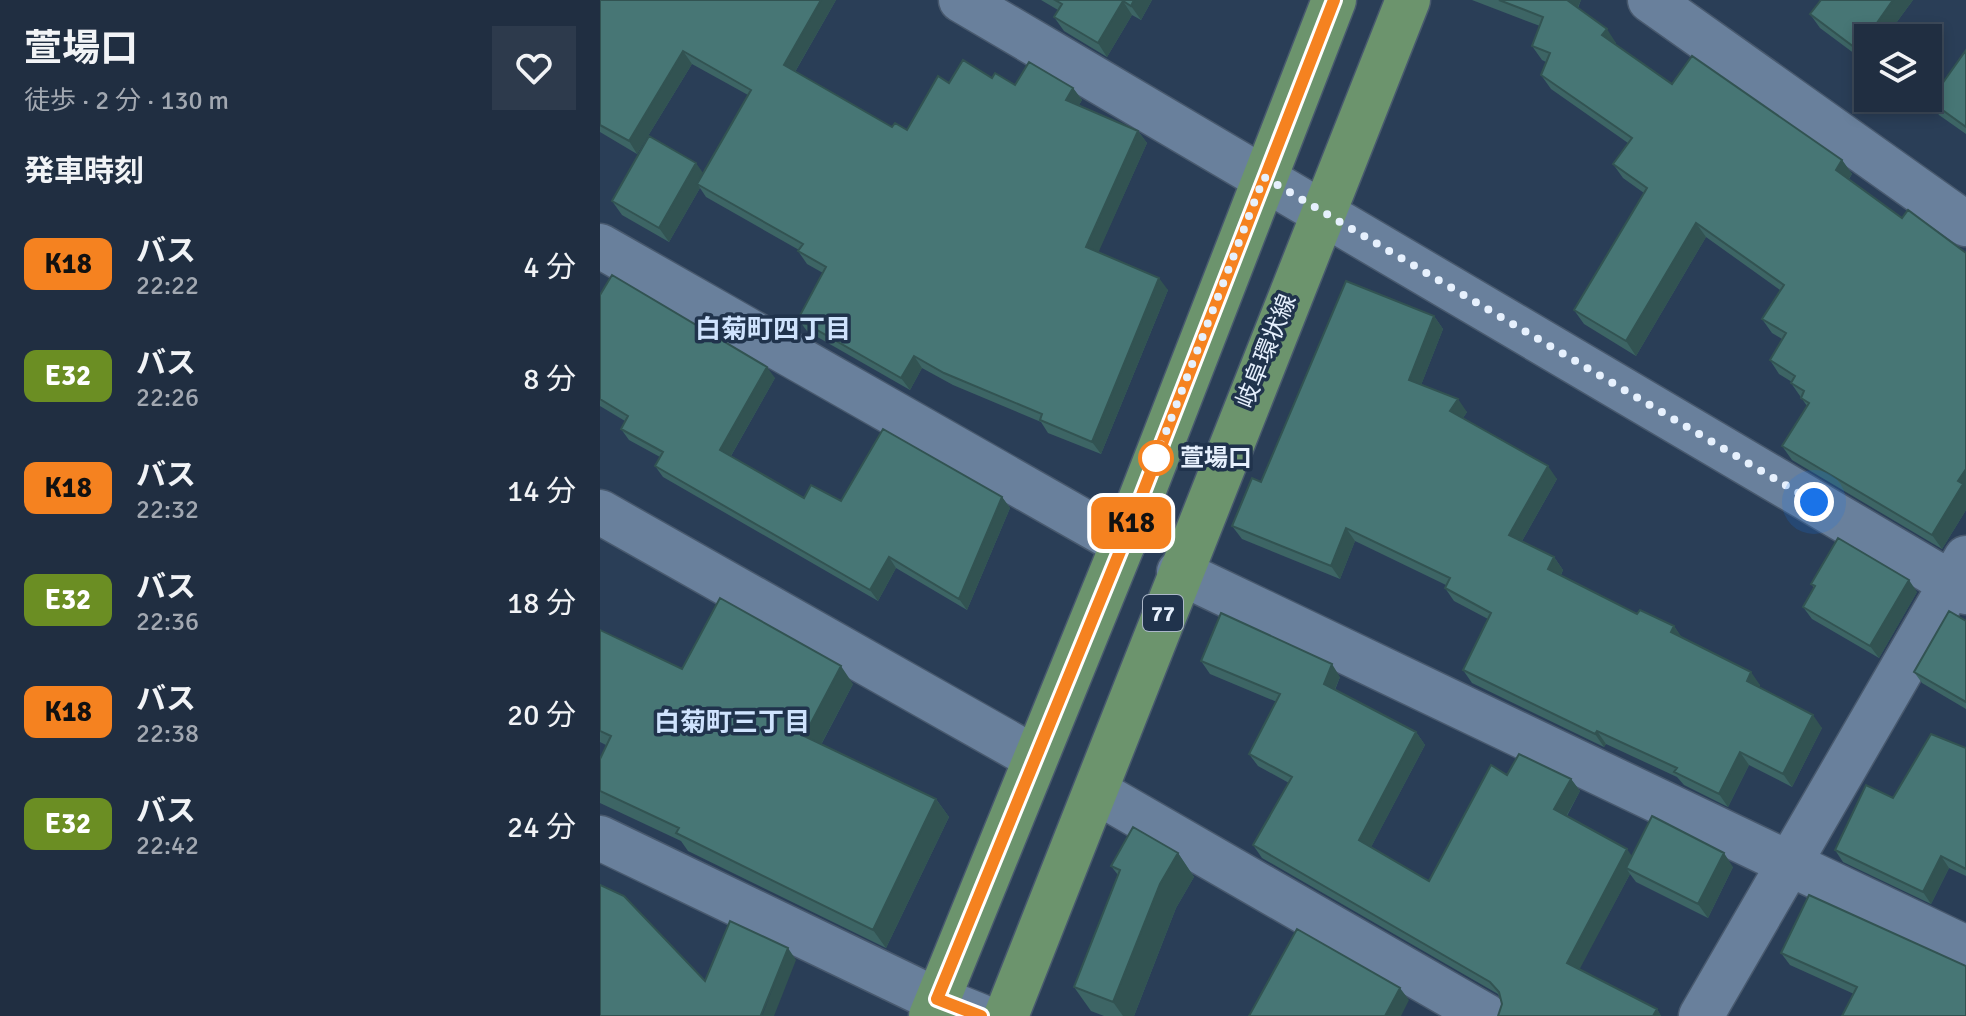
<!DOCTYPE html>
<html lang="ja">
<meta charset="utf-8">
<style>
body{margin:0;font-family:Signika,"Noto Sans JP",sans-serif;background:#2d3a4c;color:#f1f3f6;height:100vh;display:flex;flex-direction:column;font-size:30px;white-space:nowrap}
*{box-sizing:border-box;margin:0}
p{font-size:26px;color:#a2a8b1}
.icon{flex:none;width:44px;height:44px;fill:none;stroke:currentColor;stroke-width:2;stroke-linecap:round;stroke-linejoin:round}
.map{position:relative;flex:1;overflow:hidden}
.drawer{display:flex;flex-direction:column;background:#202e41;width:600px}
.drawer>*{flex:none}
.badge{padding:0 16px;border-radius:12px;font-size:28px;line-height:52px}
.buttons{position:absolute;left:1254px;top:24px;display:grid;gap:16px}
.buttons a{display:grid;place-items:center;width:88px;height:88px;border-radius:0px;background:#202e41;box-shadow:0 4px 12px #0003,0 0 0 2px #3d4a5a;font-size:40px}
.you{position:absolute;width:40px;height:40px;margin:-20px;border:6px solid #fff;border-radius:50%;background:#1a73e8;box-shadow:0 0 0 12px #1a73e833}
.map>.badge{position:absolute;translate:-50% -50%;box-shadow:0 0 0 4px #fff}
h2{padding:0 24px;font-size:30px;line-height:72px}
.round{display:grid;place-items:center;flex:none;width:84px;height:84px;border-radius:0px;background:#2d3a4c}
.head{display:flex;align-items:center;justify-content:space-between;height:136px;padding:0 24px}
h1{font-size:38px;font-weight:700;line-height:60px}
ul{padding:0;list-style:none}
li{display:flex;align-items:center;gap:24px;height:112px;padding:0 24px}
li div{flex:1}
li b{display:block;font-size:30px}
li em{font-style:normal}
li .badge{min-width:88px;font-weight:700;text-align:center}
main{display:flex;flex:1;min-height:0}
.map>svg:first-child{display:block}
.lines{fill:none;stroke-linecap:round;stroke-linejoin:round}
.street-casing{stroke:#48596e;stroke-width:47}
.primary-casing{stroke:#48596e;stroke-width:47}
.street{stroke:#69809c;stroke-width:44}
.primary{stroke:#6c946d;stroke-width:44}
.wall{fill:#3d6565}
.shaded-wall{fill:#325352}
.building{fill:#477675;stroke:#325352;stroke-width:2}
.line-casing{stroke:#fff;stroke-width:18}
.line{stroke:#f58220;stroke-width:12}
.walk{stroke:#e6f0fd;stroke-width:8;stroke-dasharray:0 14.4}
.stop-dot{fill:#fff;stroke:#f58220;stroke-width:4}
.labels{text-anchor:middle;stroke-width:7;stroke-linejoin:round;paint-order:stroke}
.shield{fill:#20334c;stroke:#abb7c8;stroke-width:2}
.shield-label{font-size:22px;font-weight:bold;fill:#e6f0fd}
.street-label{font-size:24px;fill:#e6f0fd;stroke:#20334c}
.stop-label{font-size:24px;font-weight:bold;fill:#e6f0fd;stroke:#20334c;text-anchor:start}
.neighbourhood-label{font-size:26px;font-weight:bold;fill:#cfe3fd;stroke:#20334c}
</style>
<main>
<section class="drawer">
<div class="head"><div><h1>萱場口</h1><p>徒歩 · 2 分 · 130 m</p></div><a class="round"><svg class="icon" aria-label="heart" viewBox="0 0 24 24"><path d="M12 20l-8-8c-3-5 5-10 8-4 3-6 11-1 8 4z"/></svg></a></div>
<h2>発車時刻</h2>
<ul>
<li><span class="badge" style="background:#f58220;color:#111">K18</span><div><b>バス</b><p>22:22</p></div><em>4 分</em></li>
<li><span class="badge" style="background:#6b8e23;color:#fff">E32</span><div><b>バス</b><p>22:26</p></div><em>8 分</em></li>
<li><span class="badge" style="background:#f58220;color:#111">K18</span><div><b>バス</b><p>22:32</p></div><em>14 分</em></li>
<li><span class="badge" style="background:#6b8e23;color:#fff">E32</span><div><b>バス</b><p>22:36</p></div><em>18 分</em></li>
<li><span class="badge" style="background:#f58220;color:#111">K18</span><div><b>バス</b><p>22:38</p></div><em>20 分</em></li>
<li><span class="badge" style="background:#6b8e23;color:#fff">E32</span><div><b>バス</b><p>22:42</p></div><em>24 分</em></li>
</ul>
</section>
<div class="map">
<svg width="1366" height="1016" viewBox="0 0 1366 1016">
<rect width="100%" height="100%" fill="#2a3e57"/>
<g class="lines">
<defs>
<path id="street" d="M361 0 1366 592
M1050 0 1366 224
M0 246 523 544
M0 512 435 758
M579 572 1366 948
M497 792 886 1016
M0 838 318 991 380 1016
M1101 1016 1366 558"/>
<path id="primary" d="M331 1016 523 544 734 0
M406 1016 808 0"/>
</defs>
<!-- street casing -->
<use href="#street" class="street-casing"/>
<!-- primary casing -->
<use href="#primary" class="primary-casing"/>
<!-- street -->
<use href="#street" class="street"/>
<!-- primary -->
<use href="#primary" class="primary"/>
</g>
<!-- wall -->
<path class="wall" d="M0 0H236L195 72 292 127 307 130 349 83 392 78 415 85 473 88 482 100 479 105 538 131 547 143 498 252 568 290 501 454 448 433 441 422 353 385 322 368 310 390 207 331 198 319 223 273 207 264 198 251 199 250 106 197 100 188 69 242 22 215 12 201 103 173 148 95 92 64 37 154 0 132Z
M441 0H552L541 20 532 15 507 57 464 31 454 17 458 10Z
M872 0H981L978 8 1016 43 1015 44 1072 84 1242 160 1252 174 1249 179 1302 218 1366 253V510L1342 549 1192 460 1182 446 1207 406 1191 383 1192 382 1179 374 1170 360 1182 339 1172 333 1162 319 1180 290 1106 237 1036 356 984 324 974 310 1044 193 1023 178 1013 164 1028 143 951 89 941 75 946 62 942 60 932 46 940 26Z
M1313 0 1285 38H1268L1267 63 1220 28 1210 14Z
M1366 50V134L1339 115 1330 101Z
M0 295 175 378 131 456 204 498 241 501 402 497 410 508 367 610 296 568 278 601 63 477 55 466 60 457 29 440 21 429 25 421 0 406Z
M834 316 843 329 821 385 867 412 863 418 957 479 922 541 954 557 963 570 961 575 1037 614 1074 626 1081 637 1160 685 1159 687 1222 728 1192 787 1149 765 1128 807 1084 785 1077 777 1006 744 1004 747 872 683 863 670 888 619 854 601 845 588 846 585 755 541 740 579 642 539 632 526 661 482Z
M1211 584 1317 592 1279 658 1212 619 1203 607 1214 588Z
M1366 621V709L1322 683 1314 672Z
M0 630 82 669 253 684 221 745 336 799 349 817 286 948 88 851 81 841 0 803V759L6 745 0 742Z
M601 661 740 677 735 690 816 732 825 745 771 847 829 881 907 775 971 779 980 791 967 816 1032 856 1133 867 1108 918 1036 882 1030 874 979 969 1057 1009 1061 1016H898L902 1004 898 994 662 858 653 845 689 783 658 766 649 754 677 702 610 674Z
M1366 748V876L1349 868 1331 904 1243 862 1235 850 1293 798Z
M578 853 594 877 576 908 534 1016H504L491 1011 474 987 518 875 511 866Z
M1181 953 1366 966 1254 994 1190 965Z"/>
<!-- shaded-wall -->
<path class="shaded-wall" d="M221 0H236L192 77 184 65Z
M534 0H552L541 20 531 6Z
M966 0H981L975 13Z
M1293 0H1313L1285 38H1268L1267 63 1258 50Z
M523 1 532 15 507 57 498 43Z
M1007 29 1016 43 1012 49 1002 35Z
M83 51 92 64 37 154 29 141Z
M473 88 482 100 475 112 466 100Z
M538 131 547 143 495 260 486 247Z
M1242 160 1252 174 1245 184 1236 170Z
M96 163 106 177 97 184 100 188 69 242 59 228Z
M1096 223 1106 237 1036 356 1026 341Z
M559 278 568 290 501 454 492 442Z
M834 316 843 329 818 393 809 380Z
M314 356 322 368 310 390 301 378Z
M167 367 175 378 128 461 120 450Z
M858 399 867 412 859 424 850 411Z
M948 466 957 479 918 548 909 535Z
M1366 469V510L1342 549 1332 535 1358 481Z
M402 497 410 508 367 610 359 599Z
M746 528 755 541 740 579 731 566Z
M289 557 296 568 278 601 270 590Z
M954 557 963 570 957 582 948 569Z
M1309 580 1317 592 1279 658 1270 646Z
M1074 626 1083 639 1071 632Z
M732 664 740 677 732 696 724 684Z
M241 666 253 684 216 754 204 736Z
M1151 672 1160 685 1156 694 1147 681Z
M1213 715 1222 728 1192 787 1183 774Z
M997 731 1006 744 1004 747 995 734Z
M816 732 825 745 768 853 759 840Z
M1140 752 1149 765 1128 807 1119 794Z
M971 779 980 791 963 822 954 809Z
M336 799 349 817 286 948 273 930Z
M1027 849 1036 862 1026 868 1030 874 976 976 967 963Z
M578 853 594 877 576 908 534 1016H523L513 1002 560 884Z
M1124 853 1133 867 1108 918 1098 904Z
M1341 856 1349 868 1331 904 1323 892Z
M188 948 196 960 174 1016H162Z
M800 988 809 1000 801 1016H785Z
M1057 1009 1061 1016H1053Z"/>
<!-- building -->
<path class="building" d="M0 0H221L184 65 292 127 295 123 307 130 338 76 349 83 363 60 392 78 395 73 415 85 429 62 473 88 466 100 538 131 486 247 559 278 492 442 440 420 442 414 344 373 314 356 301 378 198 319 226 267 198 251 203 244 97 184 151 90 83 51 29 141 0 125Z
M455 0H534L531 6 523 1 498 43 454 17 462 4Z
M899 0H967L1007 29 1002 35 1072 84 1092 56 1242 160 1236 170 1302 218 1308 210 1366 253V469L1358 481 1363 484 1332 535 1182 446 1209 403 1201 398 1204 391 1191 383 1195 376 1170 360 1186 333 1162 319 1184 285 1096 223 1026 341 974 310 1047 188 1013 164 1032 138 941 75 950 53 932 46 943 17Z
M1221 0H1293L1258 50 1210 14Z
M1366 50V127L1330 101Z
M49 136 96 163 59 228 12 201Z
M12 275 167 367 120 450 204 498 211 485 241 501 283 429 402 497 359 599 289 557 270 590 55 466 63 452 21 429 28 416 0 399V295Z
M746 281 834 316 809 380 858 399 850 411 948 466 909 535 954 557 948 569 1037 614 1040 610 1074 626 1071 632 1151 672 1147 681 1213 715 1183 774 1140 752 1119 794 1074 772 1077 768 997 731 995 734 863 670 891 613 845 588 850 578 746 528 731 566 632 526 652 478 661 482Z
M1238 538 1309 580 1270 646 1203 607 1215 586 1211 584Z
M120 598 241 666 204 736 336 799 273 930 76 833 79 828 0 791V759L11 736 0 731V630L82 669Z
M1349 611 1366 621V702L1314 672Z
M621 613 732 664 724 684 816 732 759 840 829 881 891 765 907 775 919 754 971 779 954 809 1027 849 967 963 1057 1009 1053 1016H898L902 1004 899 992 890 982 653 845 692 777 649 754 680 694 601 661Z
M1331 734 1366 748V869L1341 856 1323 892 1235 850 1266 785 1293 798Z
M1052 816 1124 853 1098 904 1026 868Z
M533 827 578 853 560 884 513 1002 474 987 520 870 511 866Z
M0 885 24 896 105 981 130 921 188 948 161 1015 163 1016H0Z
M1209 895 1366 966V1016H1242L1257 987 1181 953Z
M697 929 800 988 785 1016H649Z"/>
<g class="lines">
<defs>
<path id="line" d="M381 1016 337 999 523 544 734 0"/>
</defs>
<!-- line casing -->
<use href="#line" class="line-casing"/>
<!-- line -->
<use href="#line" class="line"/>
<!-- walk -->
<path class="walk" d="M556 458 664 177 1214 502"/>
</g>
<!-- markers -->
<circle class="stop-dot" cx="556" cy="458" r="16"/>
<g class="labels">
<!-- shield labels -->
<rect class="shield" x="543" y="595" width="40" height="36" rx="6"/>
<g class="shield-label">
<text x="563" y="621">77</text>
</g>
<!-- street labels -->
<g class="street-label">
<text transform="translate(666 351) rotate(-68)" y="8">岐阜環状線</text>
</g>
<!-- stop labels -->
<g class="stop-label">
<text x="580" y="466">萱場口</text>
</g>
<!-- neighbourhood labels -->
<g class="neighbourhood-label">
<text x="173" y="338">白菊町四丁目</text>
<text x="132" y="731">白菊町三丁目</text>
</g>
</g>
</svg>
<div class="buttons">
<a><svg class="icon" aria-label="layers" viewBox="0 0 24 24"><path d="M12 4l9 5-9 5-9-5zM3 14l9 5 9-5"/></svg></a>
</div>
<div class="you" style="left:1214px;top:502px"></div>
<b class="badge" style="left:531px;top:523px;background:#f58220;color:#111">K18</b>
</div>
</main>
